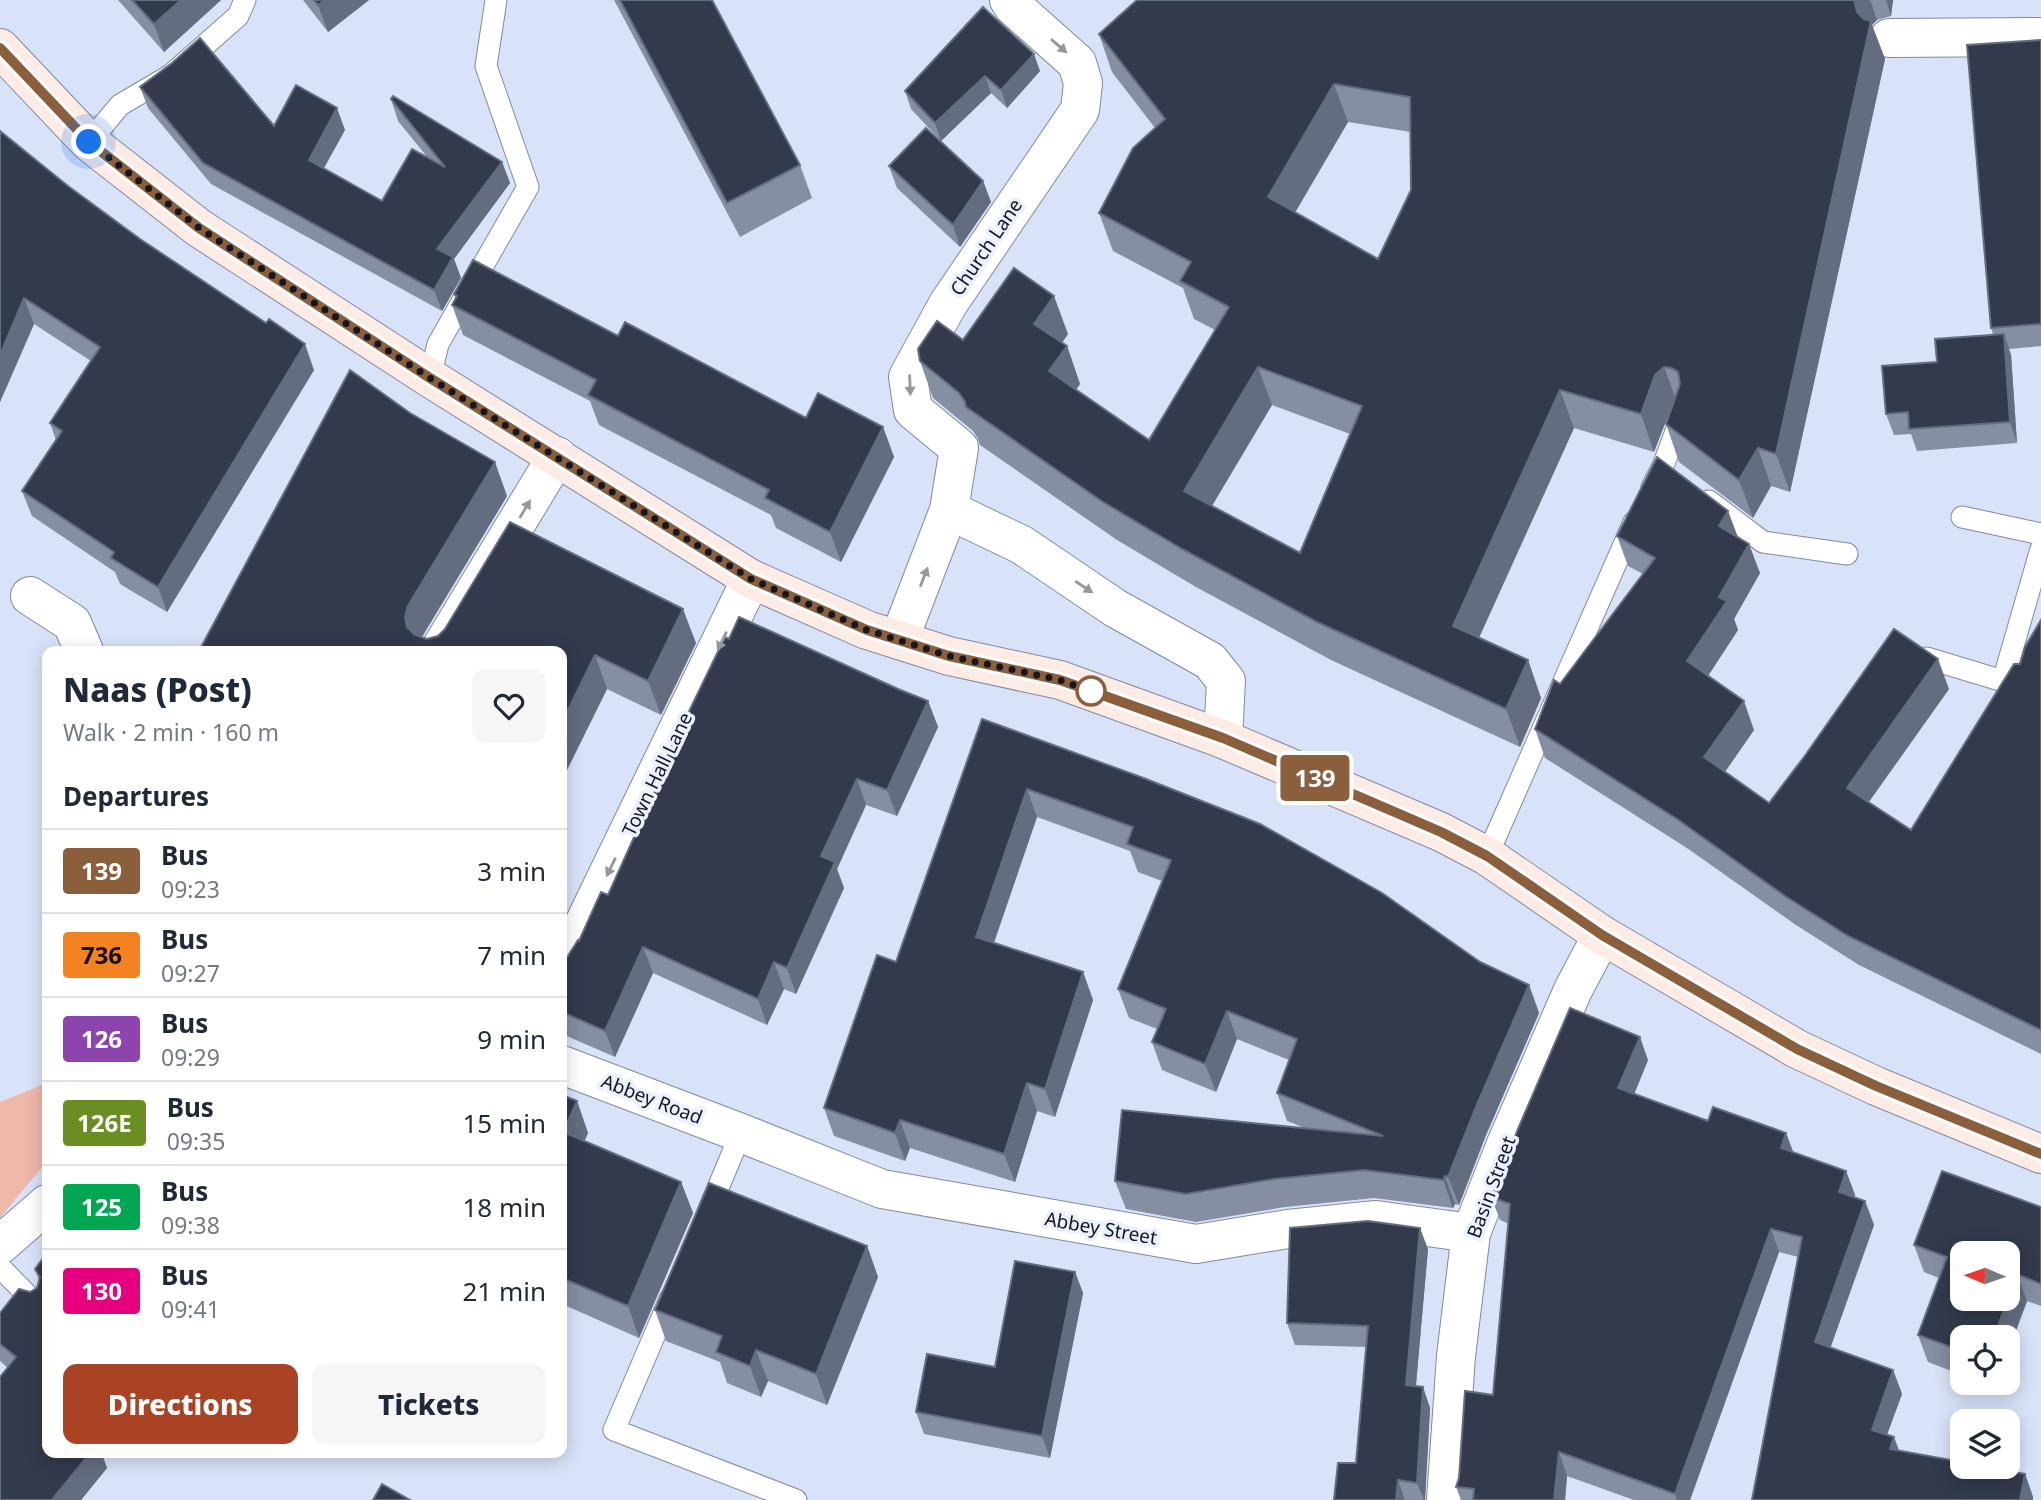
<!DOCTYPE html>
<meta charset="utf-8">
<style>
body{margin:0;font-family:"Noto Sans",sans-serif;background:#f6f6f7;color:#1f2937;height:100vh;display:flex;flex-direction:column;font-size:26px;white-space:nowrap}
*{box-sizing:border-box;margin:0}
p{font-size:23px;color:#747a83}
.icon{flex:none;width:38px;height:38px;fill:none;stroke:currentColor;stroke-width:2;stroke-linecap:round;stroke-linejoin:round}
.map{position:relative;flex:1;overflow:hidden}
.panel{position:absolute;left:42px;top:646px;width:525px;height:812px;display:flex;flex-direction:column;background:#fff;border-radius:14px;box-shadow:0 4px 18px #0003}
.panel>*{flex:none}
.badge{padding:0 14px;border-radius:5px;font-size:24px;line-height:46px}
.needle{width:46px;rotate:272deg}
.tools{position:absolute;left:1950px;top:1241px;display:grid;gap:14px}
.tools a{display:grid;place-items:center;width:70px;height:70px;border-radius:14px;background:#fff;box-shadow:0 4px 18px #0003;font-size:35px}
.you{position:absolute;width:35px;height:35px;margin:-18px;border:5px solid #fff;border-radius:50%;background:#1a73e8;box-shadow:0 0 0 10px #1a73e833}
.map>.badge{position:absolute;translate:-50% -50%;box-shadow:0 0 0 4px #fff}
h2{padding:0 21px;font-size:26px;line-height:63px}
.round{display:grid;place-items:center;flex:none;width:74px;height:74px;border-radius:14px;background:#f6f6f7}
.summary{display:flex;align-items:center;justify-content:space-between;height:119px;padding:0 21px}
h1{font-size:33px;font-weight:800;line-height:52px}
.cta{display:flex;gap:14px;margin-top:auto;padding:14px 21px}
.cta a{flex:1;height:80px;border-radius:14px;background:#aa4224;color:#fff;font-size:28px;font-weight:800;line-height:80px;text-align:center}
.cta a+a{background:#f6f6f7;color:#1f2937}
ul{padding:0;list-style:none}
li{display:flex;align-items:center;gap:21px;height:84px;padding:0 21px;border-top:2px solid #e0e1e3}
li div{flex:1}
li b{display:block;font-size:26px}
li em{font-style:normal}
li .badge{min-width:77px;font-weight:700;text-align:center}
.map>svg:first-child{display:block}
.green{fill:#efb9aa}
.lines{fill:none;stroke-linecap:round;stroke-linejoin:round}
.service-casing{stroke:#818a9f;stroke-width:23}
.minor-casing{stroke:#818a9f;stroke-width:40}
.secondary-casing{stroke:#818a9f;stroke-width:40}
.service{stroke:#fff;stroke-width:21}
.minor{stroke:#fff;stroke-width:38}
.secondary{stroke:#fdebe6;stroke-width:38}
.wall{fill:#858ea2;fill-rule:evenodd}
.shaded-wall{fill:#646d80}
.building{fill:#323a4c;stroke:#646d80;stroke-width:2;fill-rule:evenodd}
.oneway{fill:#95979a}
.line-casing{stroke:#fff;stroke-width:16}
.line{stroke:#8b5e3c;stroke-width:10}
.walk{stroke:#14171f;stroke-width:7;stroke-dasharray:0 12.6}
.stop-dot{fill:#fff;stroke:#8b5e3c;stroke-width:3.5}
.labels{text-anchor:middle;stroke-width:7;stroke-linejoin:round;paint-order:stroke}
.street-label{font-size:19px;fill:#14171f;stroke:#eaf0fd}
</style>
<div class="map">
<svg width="2041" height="1500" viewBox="0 0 2041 1500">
<rect width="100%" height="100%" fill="#d8e3f9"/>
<!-- green -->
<path class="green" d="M47 1083V1161L0 1218V1102Z"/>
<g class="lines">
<defs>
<path id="service" d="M89 142 120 105 171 75 238 16 245 0
M430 378 438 344 528 187 486 66 496 0
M1652 487 1663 466 1681 418
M1709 501 1763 542 1847 554
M1962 517 2041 534
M1927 658 2003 681 2041 549
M1487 856 1634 522
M708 1212 741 1133
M0 1267 36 1304
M670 1299 614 1430 796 1500"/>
<path id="minor" d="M1889 38 2041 37
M949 510 959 448 913 410 908 377 948 304 1080 110 1083 83 1077 63 1013 6 1009 0
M30 596 72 623 84 651
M899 640 949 510 1022 545 1115 608 1210 661 1226 681 1223 739
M439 651 557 456
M562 969 751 579
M562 1065 741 1133 882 1189 1196 1244 1288 1229 1376 1220 1471 1233
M0 1245 47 1204
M1446 1500 1456 1356 1471 1233 1506 1144 1573 990 1602 935"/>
<path id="secondary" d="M0 48 89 142 199 228 430 378 751 579 867 630 949 656 1060 680 1223 739 1441 832 1487 856 1602 935 1797 1049 1876 1086 2041 1154"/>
</defs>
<!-- service casing -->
<use href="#service" class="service-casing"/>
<!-- minor casing -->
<use href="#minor" class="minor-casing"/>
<!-- secondary casing -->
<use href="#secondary" class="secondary-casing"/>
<!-- service -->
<use href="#service" class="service"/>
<!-- minor -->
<use href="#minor" class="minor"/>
<!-- secondary -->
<use href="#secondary" class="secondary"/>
</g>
<!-- wall -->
<path class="wall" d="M118 0H221L164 52Z
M303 0H369L328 32Z
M614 0H712L800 165 812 198 740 237Z
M1137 0H1893L1891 16 1877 20 1872 25 1885 59 1790 492 1771 486 1753 518 1679 462 1666 424 1669 413 1654 452 1574 428 1479 638 1528 660 1541 698 1520 747 1331 660 1196 587 1117 540 980 445 977 437 973 431 933 398 920 361 963 340 1068 334 1062 343 1067 346 1080 384 1076 390 1149 440 1215 330 1194 319 1183 288 1113 251 1099 213 1155 128 1112 72 1099 34ZM1348 122 1411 132V190L1378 259 1295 212ZM1272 405 1350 434 1300 553 1212 506Z
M983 7 1040 71 1007 108 991 93 941 141 911 109 905 91Z
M2041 40V346L2009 349 2011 355 2017 443 1917 451 1911 434 1894 435 1886 414 1937 362 1993 334 1991 328Z
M140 87 274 126 345 130 324 168 382 201 428 158 398 121 391 99 502 162 510 183 454 259 461 278 442 311 211 184 148 108Z
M0 131 68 186 314 370 167 612 120 584 115 572 32 516 22 491 56 440 50 423 91 361 34 324 0 402Z
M889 166 983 181 991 202 960 247 897 188Z
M454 294 618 336 806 418 883 427 894 457 841 562 776 528 771 515 599 425 590 401 463 335 452 305 455 298Z
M507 496 422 637 427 639 696 643 661 715 607 689 562 780V651H199Z
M1617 536 1738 537 1760 573 1734 619 1738 630 1708 676 1754 730 1725 772 1769 803 1949 689 1869 802 1911 830 2020 664 2041 620V1054L1859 965 1796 925 1687 848 1545 758 1535 729 1560 684 1643 574 1628 566Z
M729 639 898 689 928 701 938 727 897 816 866 805 837 869 844 888 796 994 784 989 767 1025 653 973 615 1057 562 1034V969L608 895 667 765 665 761Z
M982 719 1529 985 1539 1013 1486 1135 1459 1205 1455 1204 1453 1208 1374 1198 1285 1207 1196 1222 1126 1209 1115 1181 1305 1128 1287 1121 1277 1093 1289 1060 1237 1039 1216 1092 1162 1070 1152 1042 1157 1029 1129 1018 1118 989 1162 881 1138 872 1130 851 1037 817 994 943 1083 972 1093 1000 1055 1117 1037 1111 1015 1182 910 1148 905 1161 834 1136 824 1108 896 962Z
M1648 1060 1634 1094 1708 1121 1786 1133 1793 1152 1846 1171 1855 1195 1854 1197 1865 1201 1874 1225 1830 1348 1893 1370 1902 1394 1887 1435 1899 1451 2025 1474 2033 1497 1752 1500 1798 1257 1779 1252 1690 1500H1634L1567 1476 1565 1500H1461L1456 1487 1493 1395 1509 1224 1500 1220 1491 1197Z
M562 1095 577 1101 588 1133 584 1141 681 1182 693 1213 639 1338 562 1304Z
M2041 1207V1306L2027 1301 2007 1355V1337H1962V1375L1928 1362 1918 1335 1939 1278 1924 1272 1914 1245Z
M867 1246 878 1277 827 1405 768 1381 761 1397 727 1383 720 1362 666 1341 655 1310Z
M1428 1249 1416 1386 1423 1387 1430 1408 1425 1500H1334L1356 1463 1366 1347 1295 1345 1287 1323Z
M47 1253V1452H101L107 1468 81 1500H0L8 1368 0 1361V1313L37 1288 39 1280 35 1269Z
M1075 1272 1083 1293 1050 1458 924 1434 916 1412 995 1367Z
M1984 1382H1997L1996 1387Z"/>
<!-- shaded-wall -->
<path class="shaded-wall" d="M181 0H221L164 52 154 24Z
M325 0H369L328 32 318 5Z
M1854 0H1870L1877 20 1872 25 1885 59 1790 492 1776 454 1857 12Z
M1886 0H1893L1891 16Z
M1034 54 1040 71 1007 108 1001 90Z
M985 76 991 93 941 141 935 123Z
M1334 84 1348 122 1282 235 1268 197Z
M337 108 345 130 316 182 309 160Z
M502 162 510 183 454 259 461 278 442 311 434 290 437 249Z
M983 181 991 202 960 247 953 225Z
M1054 296 1068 334 1048 362 1034 324Z
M24 298 34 324 0 402V355Z
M2004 334 2011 355 2017 443 2010 422Z
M305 344 314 370 167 612 158 587Z
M1067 346 1080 384 1062 409 1049 371Z
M1258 367 1272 405 1198 529 1184 491Z
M1664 367 1678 405 1669 413 1654 452 1641 414 1655 375Z
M1560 390 1574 428 1467 664 1453 626Z
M883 427 894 457 841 562 830 532Z
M1758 448 1771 486 1753 518 1739 480Z
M495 462 507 496 420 640 417 651 407 627 405 617 408 606Z
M1728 511 1739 540 1719 526Z
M1749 544 1760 573 1734 619 1738 630 1698 691 1687 661 1719 597Z
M683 609 696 643 661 715 648 681Z
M595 655 607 689 562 780V722Z
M1938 659 1949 689 1858 817 1847 788Z
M1528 660 1541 698 1520 747 1506 709Z
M928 701 938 727 897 816 887 790Z
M1744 701 1754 730 1715 786 1704 757Z
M857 779 866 805 837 869 844 888 796 994 787 968 821 856Z
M1027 789 1037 817 986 965 976 937Z
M643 947 653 973 615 1057 605 1031Z
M774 962 784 989 767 1025 758 999Z
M1083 972 1093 1000 1055 1117 1045 1089Z
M1529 985 1539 1013 1486 1135 1459 1205 1448 1177 1476 1107Z
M1227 1011 1237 1039 1216 1092 1205 1064Z
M1640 1037 1648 1060 1627 1112 1618 1088Z
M1027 1083 1037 1111 1015 1182 1004 1154Z
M577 1101 588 1133 575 1163 563 1132Z
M900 1120 910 1148 905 1161 895 1133Z
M1786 1133 1795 1157 1781 1148Z
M1846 1171 1855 1195 1847 1215 1839 1192Z
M1445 1176 1455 1204 1453 1208 1443 1180Z
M681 1182 693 1213 639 1338 628 1306Z
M1865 1201 1874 1225 1824 1366 1815 1342Z
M1420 1228 1428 1249 1414 1406 1406 1385Z
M1771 1229 1779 1252 1690 1500H1677L1675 1494Z
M867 1246 878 1277 827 1405 816 1374Z
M1075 1272 1083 1293 1050 1458 1042 1436Z
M2017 1274 2027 1301 2007 1355V1337H1994Z
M756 1350 768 1381 761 1397 750 1366Z
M1893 1370 1902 1394 1880 1453 1872 1430Z
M1423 1387 1430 1408 1425 1500H1424L1417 1483Z
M1894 1437 1903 1461 1890 1449Z
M91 1452H101L107 1468 81 1500H52Z
M1559 1452 1567 1476 1565 1500H1554Z
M2025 1474 2033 1497V1500H2020Z
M1398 1480 1405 1500H1396Z"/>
<!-- building -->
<path class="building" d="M132 0H181L154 24Z
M314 0H325L318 5Z
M620 0H712L800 165 727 203Z
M1137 0H1854L1857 12 1864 19 1871 21 1776 454 1758 448 1739 480 1666 424 1680 384 1678 372 1671 368 1664 367 1655 375 1641 414 1560 390 1453 626 1528 660 1506 709 1317 622 1182 549 1103 502 966 407 965 402 959 393 920 361 918 349 937 321 963 340 1014 268 1054 296 1034 324 1067 346 1049 371 1149 440 1229 307 1180 281 1191 262 1099 213 1133 148 1165 119 1099 34ZM1334 84 1410 97 1411 190 1378 259 1268 197ZM1258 367 1362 406 1300 553 1184 491Z
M983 7 1034 54 1001 90 985 76 935 123 905 91Z
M200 38 274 126 296 85 337 108 309 160 382 201 412 149 445 167 391 99 393 96 502 162 437 249 453 257 434 290 203 163 140 87 172 63Z
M2041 40V324L1991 328 1967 45Z
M926 128 983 181 953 225 889 166Z
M0 131 68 186 140 239 266 323 269 319 305 344 158 587 111 558 114 552 22 491 62 431 50 423 100 347 24 298 0 355Z
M473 260 618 336 625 322 806 418 818 393 883 427 830 532 765 498 769 490 588 395 596 380 452 305 457 296 454 294Z
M2004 334 2010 422 1909 429 1908 412 1886 414 1882 366 1937 362 1935 339Z
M350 370 410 413 495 462 408 606 405 617 407 627 415 635 427 639 438 636 445 629 510 522 683 609 648 681 595 655 562 722V651H199Z
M1657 457 1728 511 1719 526 1749 544 1719 597 1727 601 1687 661 1744 701 1704 757 1769 803 1804 757 1894 629 1938 659 1847 788 1911 830 2014 664H2020L2025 647 2041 620V1030L1848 936 1785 896 1677 819 1535 729 1554 680 1560 684 1655 558 1617 536Z
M739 617 898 689 928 701 887 790 857 779 821 856 835 862 787 968 774 962 758 999 643 947 605 1031 562 1012V969L566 959 578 940 579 941 601 892 608 895 668 762 665 761 725 637 729 639Z
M982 719 1146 779 1260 824 1382 893 1480 962 1529 985 1476 1107 1448 1177 1445 1176 1443 1180 1364 1170 1274 1179 1186 1194 1115 1181 1122 1110 1383 1136 1277 1093 1297 1039 1227 1011 1205 1064 1152 1042 1166 1009 1118 989 1171 860 1127 844 1133 827 1027 789 976 937 1083 972 1045 1089 1027 1083 1004 1154 900 1120 895 1133 824 1108 877 955 896 962Z
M1570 1008 1640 1037 1618 1088 1708 1121 1713 1107 1786 1133 1781 1148 1846 1171 1839 1192 1865 1201 1815 1342 1893 1370 1872 1430 1894 1437 1890 1449 1962 1462V1466H1984L2025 1474 2020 1500H1752L1802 1237 1771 1229 1675 1494 1559 1452 1554 1500H1473L1474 1489 1456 1487 1459 1478 1465 1391 1493 1395 1510 1204 1491 1197 1518 1129Z
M562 1095 577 1101 563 1132 681 1182 628 1306 562 1278Z
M1942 1171 2041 1207V1284L2017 1274 1994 1337H1962V1351L1918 1335 1947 1257 1914 1245ZM1962 1253H2007V1298H1962Z
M709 1183 867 1246 816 1374 756 1350 750 1366 716 1352 722 1336 655 1310Z
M1368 1221 1420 1228 1406 1385 1423 1387 1417 1483 1398 1480 1396 1500H1334L1338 1463H1356L1368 1326 1287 1323 1290 1228Z
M47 1253V1452H91L52 1500H0V1377L16 1357 0 1344V1313L19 1289 30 1292 37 1288 40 1277 35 1269Z
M1015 1261 1075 1272 1042 1436 916 1412 927 1354 995 1367Z
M382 1484 410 1500H373Z"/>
<!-- one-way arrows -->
<defs><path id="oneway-solid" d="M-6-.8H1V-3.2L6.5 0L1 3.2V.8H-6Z" transform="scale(1.75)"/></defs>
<g class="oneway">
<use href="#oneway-solid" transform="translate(1059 46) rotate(41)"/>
<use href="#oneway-solid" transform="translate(910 385) rotate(88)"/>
<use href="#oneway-solid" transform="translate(525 509) rotate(-59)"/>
<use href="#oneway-solid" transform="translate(924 577) rotate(-69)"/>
<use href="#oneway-solid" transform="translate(1084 587) rotate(34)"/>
<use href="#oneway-solid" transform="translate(722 641) rotate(116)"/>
<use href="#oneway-solid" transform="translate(611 867) rotate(116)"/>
</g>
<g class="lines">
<defs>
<path id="line" d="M0 48 89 142 199 228 430 378 751 579 867 630 949 656 1060 680 1223 738 1441 832 1487 856 1602 935 1797 1049 1876 1086 2041 1154"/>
</defs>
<!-- line casing -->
<use href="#line" class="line-casing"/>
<!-- line -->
<use href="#line" class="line"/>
<!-- walk -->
<path class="walk" d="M89 142 199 228 430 378 751 579 867 630 949 656 1060 680 1091 691"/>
</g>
<!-- markers -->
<circle class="stop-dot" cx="1091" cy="691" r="14"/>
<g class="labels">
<!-- street labels -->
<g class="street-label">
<text transform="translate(986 247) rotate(-56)" y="7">Church Lane</text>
<text transform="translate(657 774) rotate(-64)" y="7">Town Hall Lane</text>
<text transform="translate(652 1099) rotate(21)" y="7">Abbey Road</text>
<text transform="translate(1491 1187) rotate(-70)" y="7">Basin Street</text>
<text transform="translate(1101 1228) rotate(10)" y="7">Abbey Street</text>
</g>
</g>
</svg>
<div class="tools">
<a><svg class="needle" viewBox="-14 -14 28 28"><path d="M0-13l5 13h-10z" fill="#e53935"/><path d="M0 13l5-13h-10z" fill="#747a83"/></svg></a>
<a><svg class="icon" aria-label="locate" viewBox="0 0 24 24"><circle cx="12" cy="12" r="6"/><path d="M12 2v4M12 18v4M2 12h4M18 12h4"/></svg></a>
<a><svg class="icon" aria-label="layers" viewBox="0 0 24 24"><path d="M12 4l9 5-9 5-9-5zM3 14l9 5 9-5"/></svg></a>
</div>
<div class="you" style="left:89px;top:142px"></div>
<b class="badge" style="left:1315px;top:778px;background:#8b5e3c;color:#fff">139</b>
<section class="panel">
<div class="summary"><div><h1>Naas (Post)</h1><p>Walk · 2 min · 160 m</p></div><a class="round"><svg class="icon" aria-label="heart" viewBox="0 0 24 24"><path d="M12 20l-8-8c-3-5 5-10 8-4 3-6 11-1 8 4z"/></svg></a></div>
<h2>Departures</h2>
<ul>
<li><span class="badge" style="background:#8b5e3c;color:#fff">139</span><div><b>Bus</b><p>09:23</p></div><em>3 min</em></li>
<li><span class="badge" style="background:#f58220;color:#111">736</span><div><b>Bus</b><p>09:27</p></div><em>7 min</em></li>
<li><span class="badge" style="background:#8e44ad;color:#fff">126</span><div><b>Bus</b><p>09:29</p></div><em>9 min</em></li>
<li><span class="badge" style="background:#6b8e23;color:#fff">126E</span><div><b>Bus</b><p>09:35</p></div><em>15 min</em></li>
<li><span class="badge" style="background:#00a651;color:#fff">125</span><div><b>Bus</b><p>09:38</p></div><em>18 min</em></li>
<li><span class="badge" style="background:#e6007e;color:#fff">130</span><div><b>Bus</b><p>09:41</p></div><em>21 min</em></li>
</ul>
<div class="cta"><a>Directions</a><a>Tickets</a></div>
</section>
</div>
